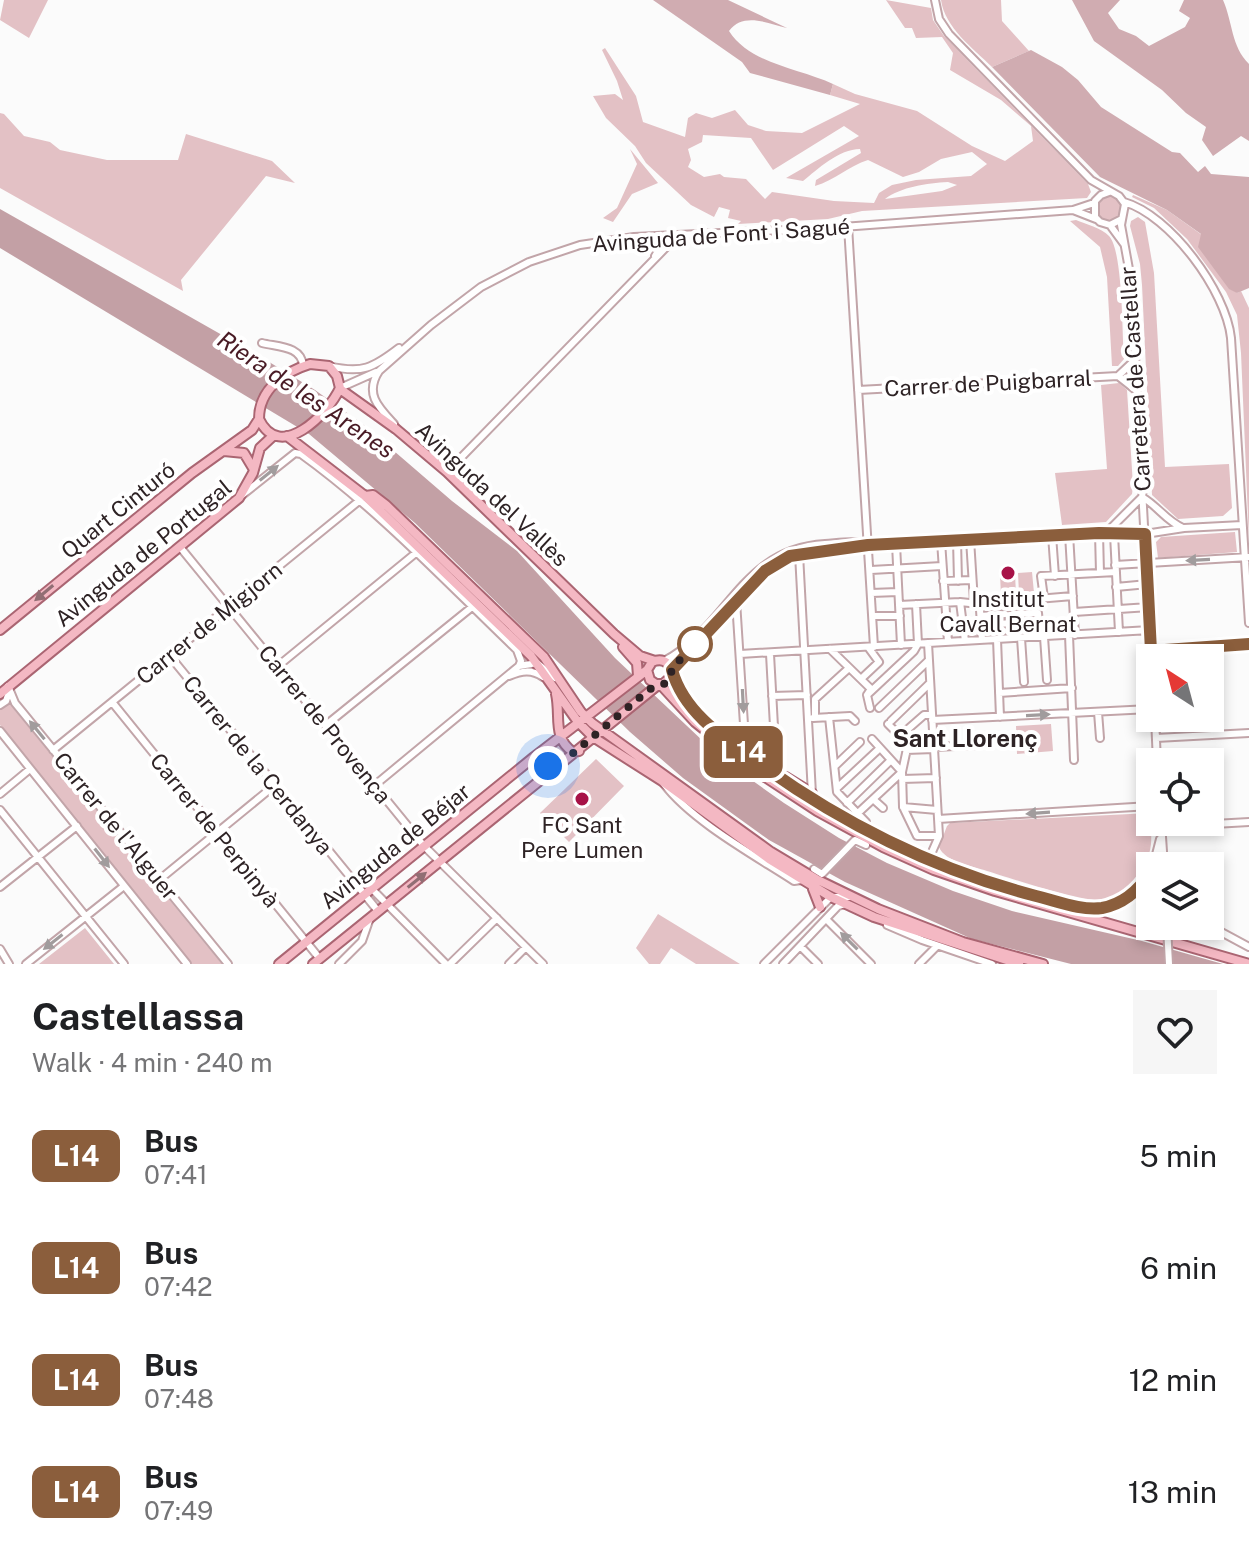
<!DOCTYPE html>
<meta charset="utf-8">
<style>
body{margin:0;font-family:"Public Sans",sans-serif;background:#f6f6f6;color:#202124;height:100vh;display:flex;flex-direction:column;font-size:30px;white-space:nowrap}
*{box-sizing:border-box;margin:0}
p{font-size:26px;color:#757577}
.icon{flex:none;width:44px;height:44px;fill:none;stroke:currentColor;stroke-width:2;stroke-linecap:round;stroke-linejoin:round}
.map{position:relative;height:964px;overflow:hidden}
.side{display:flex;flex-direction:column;background:#fff;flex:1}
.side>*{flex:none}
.badge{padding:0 16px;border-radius:12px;font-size:28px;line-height:52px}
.needle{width:52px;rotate:324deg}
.buttons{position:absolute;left:1136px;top:644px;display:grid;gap:16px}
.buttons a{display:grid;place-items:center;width:88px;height:88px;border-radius:0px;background:#fff;box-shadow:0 4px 12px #0003;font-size:40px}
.you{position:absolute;width:40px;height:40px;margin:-20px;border:6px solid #fff;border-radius:50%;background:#1a73e8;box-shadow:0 0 0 12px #1a73e833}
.map>.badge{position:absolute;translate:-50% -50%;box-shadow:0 0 0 4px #fff}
.round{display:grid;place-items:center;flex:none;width:84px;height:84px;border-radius:0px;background:#f6f6f6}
.overview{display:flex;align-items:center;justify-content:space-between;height:136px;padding:0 32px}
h1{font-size:38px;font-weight:700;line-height:60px}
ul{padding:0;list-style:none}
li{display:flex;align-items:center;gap:24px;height:112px;padding:0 32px}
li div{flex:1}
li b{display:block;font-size:30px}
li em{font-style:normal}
li .badge{min-width:88px;font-weight:700;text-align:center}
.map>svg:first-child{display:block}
.green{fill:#e3c1c5;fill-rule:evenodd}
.forest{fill:#d0acb1}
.water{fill:#c3a0a5}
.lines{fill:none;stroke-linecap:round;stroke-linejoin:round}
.minor-casing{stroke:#c2a5a9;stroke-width:10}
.major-casing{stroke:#aa6572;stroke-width:12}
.minor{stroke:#fff;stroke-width:6}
.major{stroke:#f4b8c3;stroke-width:8}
.minor-bridge-casing{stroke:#c2a5a9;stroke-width:10;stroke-linecap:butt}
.minor-bridge{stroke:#fff;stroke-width:6}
.oneway{fill:#a19c9d}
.oneway2{fill:#916e74}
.line-casing{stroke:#fff;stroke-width:18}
.line{stroke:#8b5e3c;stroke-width:12}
.walk{stroke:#2e2325;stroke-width:8;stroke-dasharray:0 14.4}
.poi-dot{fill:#a71247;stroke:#fff;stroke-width:3}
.stop-dot{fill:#fff;stroke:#8b5e3c;stroke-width:4}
.labels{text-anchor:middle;stroke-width:8;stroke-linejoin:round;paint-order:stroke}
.street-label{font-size:22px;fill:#2e2325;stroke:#fff}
.poi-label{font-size:22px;fill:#2e2325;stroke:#fff}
.water-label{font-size:24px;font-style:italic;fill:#491b25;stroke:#fff}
.neighbourhood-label{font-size:24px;font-weight:bold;fill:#2e2325;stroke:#fff}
</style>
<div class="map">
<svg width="1249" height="964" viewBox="0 0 1249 964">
<rect width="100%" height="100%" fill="#fbfbfb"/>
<!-- green -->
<path class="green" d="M4 0H48L29 38 0 20Z
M886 0 931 8 933 20 944 36 1088 184 1091 192 1087 198 862 211 828 219 738 224 741 221 728 218 730 210 719 207 714 217 691 205 646 163 635 146 606 118 593 96 615 94 623 100 617 81 602 50 605 48 636 96 643 122 685 137 688 118 696 113 712 118 735 110 748 125 766 131 802 133 860 104 830 95 833 84 855 94 917 111 972 146 1005 161 1033 141 1031 126 1001 100 950 70 953 53 942 37 916 38 912 28H905ZM844 126 859 136 786 178 803 181C818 169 839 149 860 149L861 153 816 180 815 186C835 180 849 166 868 160L903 177 919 172 941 159 972 152 987 164 971 176 916 180 892 185 879 193 874 203 834 201 772 192 765 199 746 179 724 177 720 174 704 177 688 167 691 160 688 149 702 142 703 135 751 138 773 170ZM948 182 957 185 942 191 885 199C901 187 927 183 948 182Z
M941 0H1001L1002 21 1029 51 992 67C973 48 945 28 941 0Z
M0 113 4 114 24 136 50 142 60 150 107 160H178L186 134 272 161 295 183 266 176 181 280 183 291 0 188Z
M630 149 658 183 632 194 613 222 603 218 617 208 637 164Z
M1133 195 1167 210 1202 235 1237 293 1241 291 1249 308V540L1241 353 1237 315 1226 292 1187 239 1154 208 1132 197Z
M1097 208a12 12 0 1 1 24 0a12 12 0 1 1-24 0Z
M1138 217 1145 222 1154 273 1165 467 1229 464 1232 508 1223 516 1178 519 1152 495 1142 285 1140 264 1130 226 1131 221Z
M1076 220C1085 224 1102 228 1109 236 1123 250 1122 335 1124 359L1118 366H1112L1107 277 1100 247 1070 221Z
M1119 383 1127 390 1133 486 1132 494 1106 522 1062 525 1055 473 1107 469 1101 385Z
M1235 532 1237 552 1158 558 1156 542 1161 537Z
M1032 572 1034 593 1019 594 1018 573Z
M1015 574 1016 594 1001 595 1000 575Z
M9 703 198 935 222 964H192L0 725V710Z
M1051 724 1053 751 1017 754 1016 726Z
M558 742 567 754 550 768 541 755Z
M596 759 624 786 569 842 540 813Z
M1150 813C1150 823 1152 833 1151 844 1148 870 1130 897 1102 900 1081 902 1010 878 987 871 973 866 945 862 939 847L947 826 950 823Z
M658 914 740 964H696L671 948 660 964H649L636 948Z
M85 928 114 964H39Z"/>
<!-- forest -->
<path class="forest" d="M653 0H728L787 28C767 23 743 12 729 31 750 64 798 68 833 84L830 95 750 73 742 62Z
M1072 0H1120L1108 13 1119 29 1136 36 1149 46 1185 27 1190 18 1179 11 1184 0H1223C1233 23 1231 46 1249 64V141L1241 136 1213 156 1202 140 1206 127 1186 113 1162 90 1094 41Z
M1031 50 1062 67 1078 80 1101 107 1172 152 1180 153 1198 172 1205 166 1211 174 1249 177V288L1237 293 1229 289 1198 247 1201 234 1167 210 1100 177 992 67Z"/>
<!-- water -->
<path class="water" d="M0 209 261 357 315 390 365 426 452 501 517 551 615 658 722 759 784 803 839 838 887 863 953 891 1012 911 1142 941 1223 964H1071L972 939 845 882 769 840 683 778 630 732 415 523 309 434 0 248Z"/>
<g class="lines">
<defs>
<path id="minor" d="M935 0 939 19 949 34 1091 180 1119 196 1125 204 1121 225 1131 280 1151 658
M1109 192 1101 195 1095 201V217L1100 222 1110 225 1122 219
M1124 202C1170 215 1226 291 1231 338L1249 623
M1073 210 1096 219
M1110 225 1124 244
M848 226 874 647
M655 256 667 236
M262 343C278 347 302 346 303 366
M329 366C362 374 373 368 399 348
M1118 376 1137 391
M340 388 376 372
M858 390 1118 376 1135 360
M394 424C379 408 364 394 379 371L431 325 481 287 529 262 580 245 634 237 829 228 1073 210 1094 203
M447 472 678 235
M241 496 295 453 301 454C380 511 447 583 517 650L521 661 519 666
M1142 497C1158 506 1166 521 1183 528
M1099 533 1100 573
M1106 533 1142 497
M1069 534 1075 635
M1114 534 1119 632
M1052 535 1055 576
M970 539 974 602
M957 540 958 581
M941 541 948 642
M896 544 901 645
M180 547 424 846 543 964
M799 554 812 794
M1115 565 1249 557
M871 570 942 566
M943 581 972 580
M1116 587 1148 584
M871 593 898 592
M1044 598 1041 576 1116 572
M736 601 745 740 743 746
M960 602 965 641
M899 605 960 602 979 604 1073 596
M980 610 982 640
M1074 612 1149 607
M1013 614 1038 613 1040 633 1044 637 1047 680
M873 616H900
M981 616 1005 614
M981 625 1013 623
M1069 635 1074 760
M1021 638 1024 682
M997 639 1000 717
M928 643 939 836 928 861
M830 649 871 689 867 695 870 708
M1151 651 1249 644
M740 654 1150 630
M770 654 776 763 772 767
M169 655 378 911
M664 661C729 627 740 549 825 544 840 543 854 540 868 545
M278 666 417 552
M672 670 765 571 790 556 868 545 1099 533 1145 534 1184 528 1242 525
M509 676C522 671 531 669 543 677
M861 679 879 662 868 647
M8 686 15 703 228 964
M999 693 1072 688
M867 695 914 651 918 644 916 604
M772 696 807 695
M112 702 320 959
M0 705 6 701 9 692
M879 708 928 661
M1098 712 1100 738
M829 717 837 792 866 822 863 830
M813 718 850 716 855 721
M815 718V699L849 668
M1155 718 1157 762
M932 720 1150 709
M891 721 930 683
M326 725 472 607
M0 731 187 964
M900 736 924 715H932
M1156 738 1249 733
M872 739 902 772 903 807 917 836H939
M934 747 976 745
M53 750 365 496
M906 750 934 749
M835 766 860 742
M902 779 936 778
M664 784C692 821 754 855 794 881L802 880
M375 785 519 666 537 663 555 678
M837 788 880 748
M0 794 30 769
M873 799 883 808
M847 803 891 760
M903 807 937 810
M0 810 124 964
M858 813 902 772 908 744 888 724
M938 819 1150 806
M1161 822 1164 866
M1162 827 1249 822
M1153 866 1160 839
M814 869 822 874 855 840 866 845
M159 880 275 785
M0 887 77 826
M372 889 446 964
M1087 907C1114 910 1135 895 1150 873
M826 919 871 964
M887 925 922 940 992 964
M1210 926 1249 947
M800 946 818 964
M0 949 9 964
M26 964 124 886
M339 964 362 941 370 918
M450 964 497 918
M509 964 526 947
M764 964 831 897H851
M783 964 838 906 845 904
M919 964 937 946"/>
<path id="major" d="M310 364 329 366 337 376 340 388C328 414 280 463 259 419 259 389 284 372 310 364Z
M340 389 396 429 447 472 614 634 640 656 655 661
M287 436 365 496 531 656 578 722 593 737 662 781 769 859 831 897 874 917 1019 964
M224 451 244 453 253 468
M365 496 373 495 386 505 544 657 581 712 592 723 771 852 816 879 878 909 963 942 1043 964
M0 630 192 473 252 430 259 419
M623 647 637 663 638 676
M672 673C677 682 678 692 685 701 700 721 724 737 744 753 820 810 902 853 992 884 1024 895 1059 901 1092 912
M661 685 695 722 756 771 817 811 883 847 934 870 995 891 1249 964
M0 694 239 498 253 473 260 448 274 435
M556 694C561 716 552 738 573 752L579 751
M534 757 546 761 547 775
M786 777 812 793
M813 889 820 907
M279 964 534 757 647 670 652 662C664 657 673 664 671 677L663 684H656L650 680 647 670
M313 964 658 685"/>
</defs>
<!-- minor casing -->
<use href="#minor" class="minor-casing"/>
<!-- major casing -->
<use href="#major" class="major-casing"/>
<!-- minor -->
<use href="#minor" class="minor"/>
<!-- major -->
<use href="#major" class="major"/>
<defs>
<path id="minor-bridge" d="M1167 926 1169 964"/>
</defs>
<!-- minor-bridge casing -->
<use href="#minor-bridge" class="minor-bridge-casing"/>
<!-- minor-bridge -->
<use href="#minor-bridge" class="minor-bridge"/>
</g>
<!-- one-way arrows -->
<defs><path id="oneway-solid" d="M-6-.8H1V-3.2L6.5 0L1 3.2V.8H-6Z" transform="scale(2)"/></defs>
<g class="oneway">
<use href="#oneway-solid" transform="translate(269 473) rotate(-39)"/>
<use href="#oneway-solid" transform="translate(1198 560) rotate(177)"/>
<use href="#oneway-solid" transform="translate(743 701) rotate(87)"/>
<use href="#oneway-solid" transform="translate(1038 715) rotate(-3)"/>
<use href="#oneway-solid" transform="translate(37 730) rotate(-129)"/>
<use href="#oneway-solid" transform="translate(1038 813) rotate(176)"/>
<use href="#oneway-solid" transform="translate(102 858) rotate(52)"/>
<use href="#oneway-solid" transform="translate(849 941) rotate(-135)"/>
<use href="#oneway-solid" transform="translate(53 942) rotate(142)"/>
</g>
<g class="oneway2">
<use href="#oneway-solid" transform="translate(44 593) rotate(140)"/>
<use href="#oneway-solid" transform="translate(417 880) rotate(-39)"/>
</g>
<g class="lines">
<defs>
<path id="line" d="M1150 873C1139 890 1123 904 1102 908 1081 911 1057 901 1036 896 932 869 839 822 752 758 719 735 683 710 672 670L765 571 790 556 868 545 1099 533 1145 534 1151 651 1249 644"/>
</defs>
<!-- line casing -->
<use href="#line" class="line-casing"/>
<!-- line -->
<use href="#line" class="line"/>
<!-- walk -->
<path class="walk" d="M548 766 547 775 650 689 666 683 674 666 695 644"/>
</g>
<!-- markers -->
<g class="poi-dot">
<circle cx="1008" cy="573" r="8"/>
<circle cx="582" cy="799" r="8"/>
</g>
<circle class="stop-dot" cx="695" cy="644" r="16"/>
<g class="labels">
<!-- street labels -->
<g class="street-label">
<text transform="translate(721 235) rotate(-4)" y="8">Avinguda de Font i Sagué</text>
<text transform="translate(1135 379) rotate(-94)" y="8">Carretera de Castellar</text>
<text transform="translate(988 383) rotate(-3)" y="8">Carrer de Puigbarral</text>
<text transform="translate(492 494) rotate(43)" y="8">Avinguda del Vallès</text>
<text transform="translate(118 510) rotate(-39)" y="8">Quart Cinturó</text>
<text transform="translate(143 553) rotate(-39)" y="8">Avinguda de Portugal</text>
<text transform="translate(209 623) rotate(-39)" y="8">Carrer de Migjorn</text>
<text transform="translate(325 724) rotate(51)" y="8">Carrer de Provença</text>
<text transform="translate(258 765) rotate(51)" y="8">Carrer de la Cerdanya</text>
<text transform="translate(116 826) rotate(51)" y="8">Carrer de l'Alguer</text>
<text transform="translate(215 830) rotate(51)" y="8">Carrer de Perpinyà</text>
<text transform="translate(395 846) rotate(-39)" y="8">Avinguda de Béjar</text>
</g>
<!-- poi labels -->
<g class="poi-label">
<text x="1008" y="607">Institut<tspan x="1008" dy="25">Cavall Bernat</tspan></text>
<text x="582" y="833">FC Sant<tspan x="582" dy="25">Pere Lumen</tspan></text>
</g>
<!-- water labels -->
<g class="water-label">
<text transform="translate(306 395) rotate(34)" y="8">Riera de les Arenes</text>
</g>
<!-- neighbourhood labels -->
<g class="neighbourhood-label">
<text x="965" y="747">Sant Llorenç</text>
</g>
</g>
</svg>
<div class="buttons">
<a><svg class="needle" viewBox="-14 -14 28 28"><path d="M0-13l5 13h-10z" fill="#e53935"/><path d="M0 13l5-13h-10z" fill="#757577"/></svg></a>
<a><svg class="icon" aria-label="locate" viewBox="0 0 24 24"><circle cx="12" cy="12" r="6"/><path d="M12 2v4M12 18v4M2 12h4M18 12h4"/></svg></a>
<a><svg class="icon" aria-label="layers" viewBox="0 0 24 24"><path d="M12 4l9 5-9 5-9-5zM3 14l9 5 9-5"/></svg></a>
</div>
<div class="you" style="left:548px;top:766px"></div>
<b class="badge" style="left:743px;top:752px;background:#8b5e3c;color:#fff">L14</b>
</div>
<section class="side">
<div class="overview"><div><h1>Castellassa</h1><p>Walk · 4 min · 240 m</p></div><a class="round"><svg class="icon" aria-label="heart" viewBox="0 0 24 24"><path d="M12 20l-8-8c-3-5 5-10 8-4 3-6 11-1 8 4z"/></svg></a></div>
<ul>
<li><span class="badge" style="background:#8b5e3c;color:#fff">L14</span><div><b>Bus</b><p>07:41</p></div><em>5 min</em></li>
<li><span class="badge" style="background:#8b5e3c;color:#fff">L14</span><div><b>Bus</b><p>07:42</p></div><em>6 min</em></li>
<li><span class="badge" style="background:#8b5e3c;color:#fff">L14</span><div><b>Bus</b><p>07:48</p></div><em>12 min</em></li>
<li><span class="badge" style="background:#8b5e3c;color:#fff">L14</span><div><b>Bus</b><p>07:49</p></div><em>13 min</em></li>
</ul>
</section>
